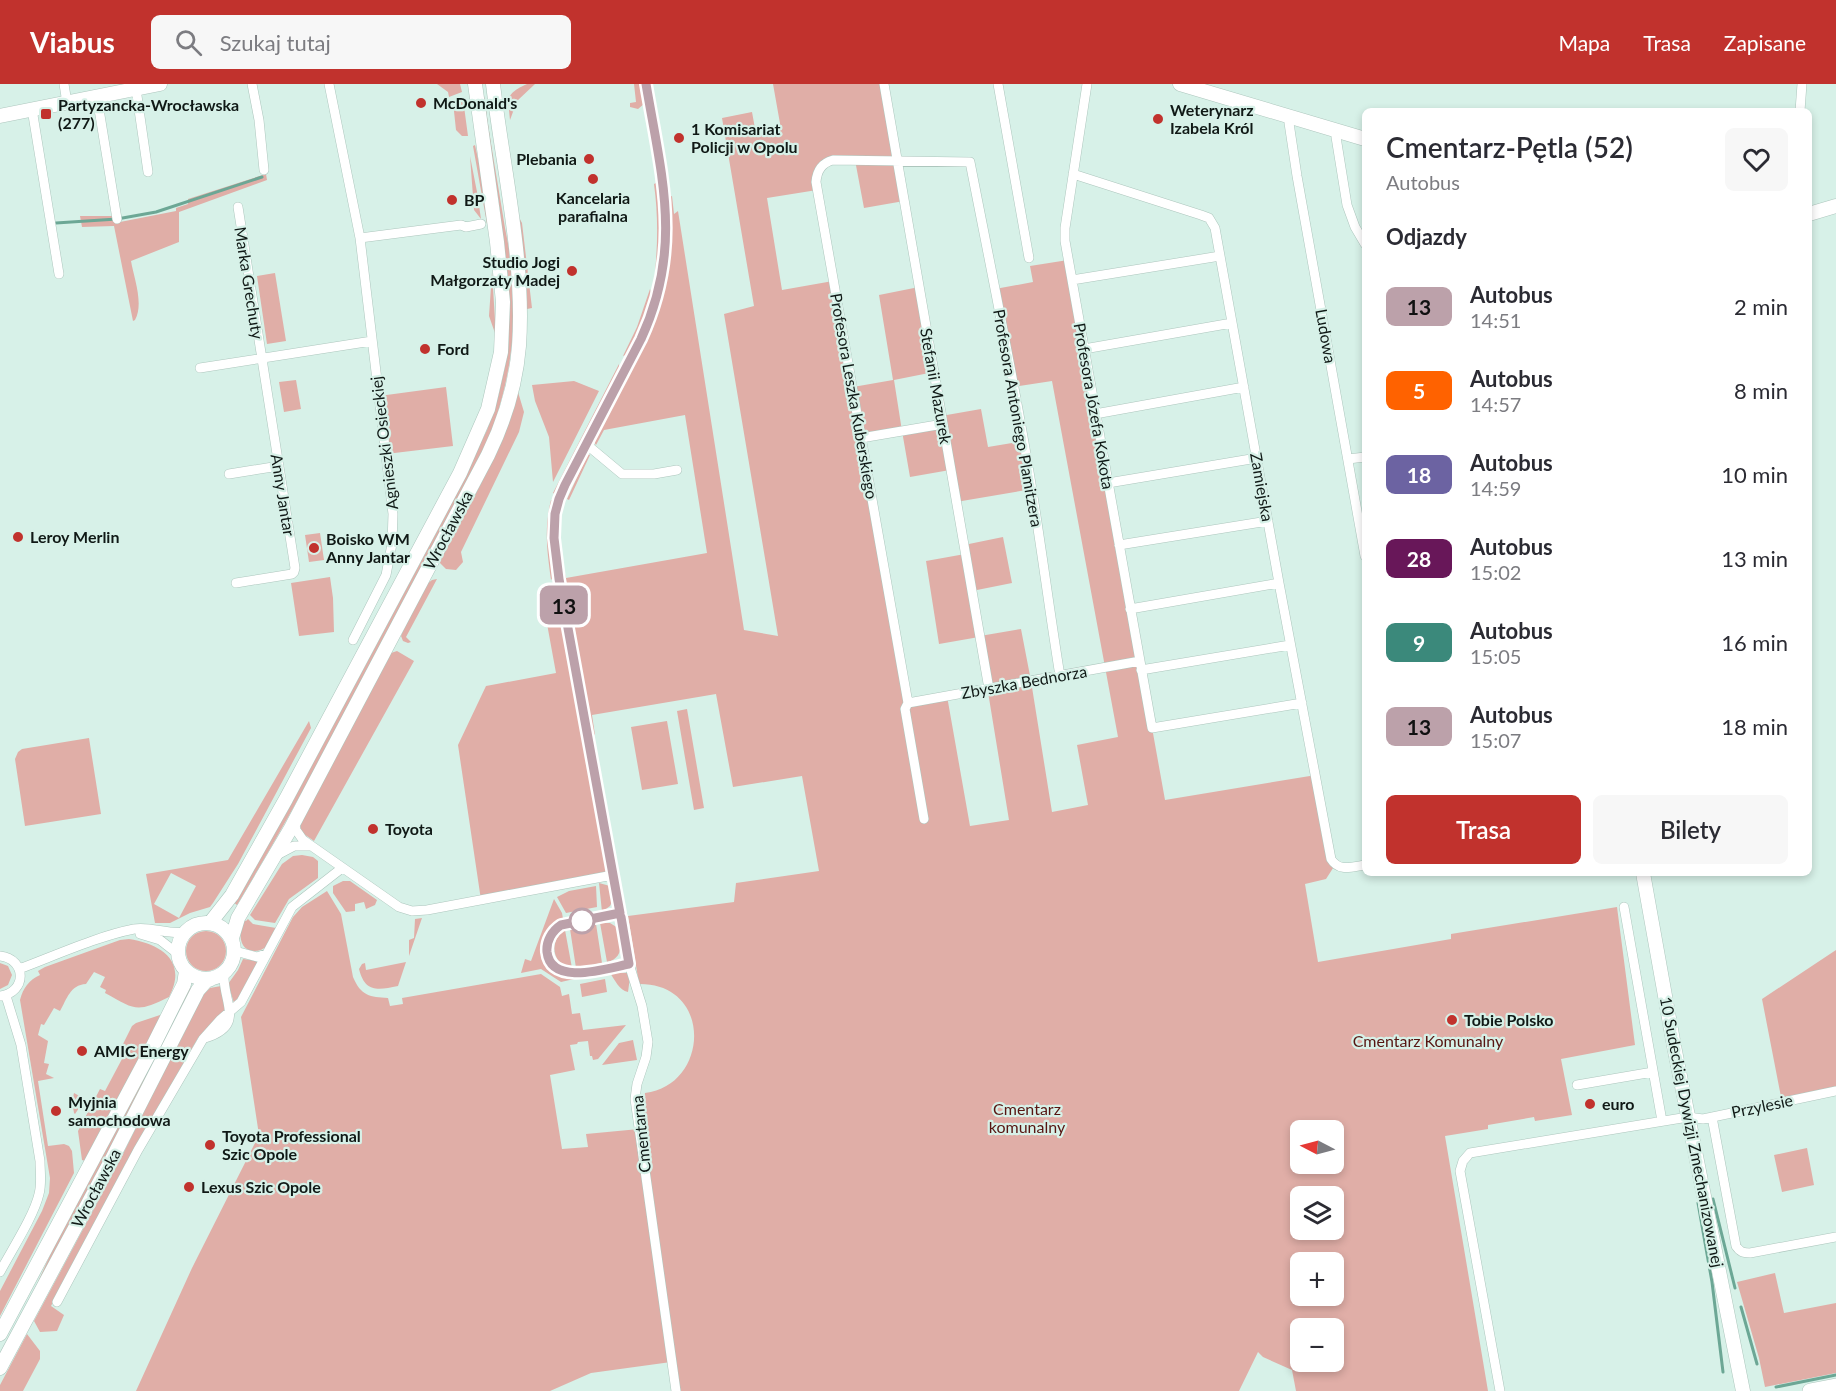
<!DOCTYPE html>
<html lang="pl">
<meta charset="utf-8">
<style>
body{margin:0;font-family:Lato,sans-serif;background:#f7f7f7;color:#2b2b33;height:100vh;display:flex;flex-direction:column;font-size:22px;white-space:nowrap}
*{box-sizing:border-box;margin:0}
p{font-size:20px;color:#7c7c81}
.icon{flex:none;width:33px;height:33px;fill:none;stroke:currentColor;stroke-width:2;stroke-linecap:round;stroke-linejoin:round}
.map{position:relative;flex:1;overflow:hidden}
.sheet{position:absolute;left:1362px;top:24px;width:450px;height:768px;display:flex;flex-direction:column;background:#fff;border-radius:9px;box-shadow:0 3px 9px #0003}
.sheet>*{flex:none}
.badge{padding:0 12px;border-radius:9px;font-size:21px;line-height:39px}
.needle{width:39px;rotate:276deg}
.fabs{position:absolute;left:1290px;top:1036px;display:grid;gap:12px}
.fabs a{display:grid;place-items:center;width:54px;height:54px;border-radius:9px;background:#fff;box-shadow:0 3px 9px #0003;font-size:30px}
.map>.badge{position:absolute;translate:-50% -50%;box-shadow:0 0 0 3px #fff}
h2{padding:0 24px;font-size:22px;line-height:54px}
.round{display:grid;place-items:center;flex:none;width:63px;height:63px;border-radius:9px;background:#f7f7f7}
.head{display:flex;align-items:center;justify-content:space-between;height:102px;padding:0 24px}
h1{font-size:28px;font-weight:600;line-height:45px}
.button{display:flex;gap:12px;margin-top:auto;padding:12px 24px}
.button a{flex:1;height:69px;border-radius:9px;background:#c1322d;color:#fff;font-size:24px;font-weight:600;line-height:69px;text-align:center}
.button a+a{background:#f7f7f7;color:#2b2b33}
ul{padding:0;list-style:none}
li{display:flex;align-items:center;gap:18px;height:84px;padding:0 24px}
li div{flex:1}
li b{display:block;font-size:22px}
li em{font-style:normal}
li .badge{min-width:66px;font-weight:700;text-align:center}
header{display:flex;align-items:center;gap:36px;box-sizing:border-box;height:84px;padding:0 30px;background:#c1322d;color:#fff}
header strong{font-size:28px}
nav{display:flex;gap:33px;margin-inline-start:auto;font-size:21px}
.search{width:420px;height:54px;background:#f7f7f7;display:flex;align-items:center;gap:15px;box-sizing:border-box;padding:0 21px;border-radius:9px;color:#7c7c81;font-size:22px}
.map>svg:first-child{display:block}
.green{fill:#e0aea7;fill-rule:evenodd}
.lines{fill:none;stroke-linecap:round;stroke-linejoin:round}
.stream{stroke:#6ca795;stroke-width:3}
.street-casing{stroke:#adc6bd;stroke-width:10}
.secondary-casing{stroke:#adc6bd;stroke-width:15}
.primary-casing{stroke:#adc6bd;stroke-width:16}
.street{stroke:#fff;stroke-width:9}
.secondary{stroke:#fff;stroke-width:14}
.primary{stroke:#fff;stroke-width:15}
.line-casing{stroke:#fff;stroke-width:14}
.line{stroke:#bca1aa;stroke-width:9}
.poi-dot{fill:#c1322d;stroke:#d7f1e8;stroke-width:2}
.stop-dot{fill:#fff;stroke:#bca1aa;stroke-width:3}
.labels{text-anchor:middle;stroke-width:4.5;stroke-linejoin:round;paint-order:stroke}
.poi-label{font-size:16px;font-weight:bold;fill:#101916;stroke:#d7f1e8;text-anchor:start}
.street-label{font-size:16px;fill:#101916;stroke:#d7f1e8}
.park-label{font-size:16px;fill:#571511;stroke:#d7f1e8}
</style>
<header>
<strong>Viabus</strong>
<div class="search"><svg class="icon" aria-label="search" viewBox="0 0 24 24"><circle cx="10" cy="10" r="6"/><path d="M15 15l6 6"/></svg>Szukaj tutaj</div>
<nav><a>Mapa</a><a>Trasa</a><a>Zapisane</a></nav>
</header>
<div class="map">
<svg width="1836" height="1307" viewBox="0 0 1836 1307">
<rect width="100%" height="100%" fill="#d7f1e8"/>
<!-- green -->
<path class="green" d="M437 0H460L462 8 449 13 448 8Z
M527 0H535L517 17 510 36C508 14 505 10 527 0Z
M634 0H641L644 20 638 25 630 23V19L636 18Z
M773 0H884L904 117 864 124 855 76 823 80 817 106 767 114 782 206 833 197 853 303 893 296 879 211 919 203 934 288 894 296 902 347 942 340 941 332 981 325 988 363 1024 357 1032 405 956 418 950 386 910 393 902 347 862 354 908 619 947 612 970 742 1009 736 979 553 939 560 926 477 965 470 964 461 1003 453 1012 499 972 507 980 552 1021 545 1031 597 1052 728 1088 721 1077 661 1118 653 1052 297 1013 303 995 205 1033 198 1030 182 1068 176 1165 716 1316 691 1335 781 1326 795 1305 800 1318 878 1451 855V850L1617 823 1635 961 1561 975 1572 1031 1535 1037 1534 1033 1488 1041V1045L1445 1052 1488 1307H1296L1292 1286 1263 1273 1258 1268 1239 1307H676L671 1278 591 1289 550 1307H136L192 1184 259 1051 241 933 293 833 302 823 327 807 341 830 353 893C361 912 370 913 388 914L390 922 403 920 402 914 541 890 560 903 562 912 569 910 572 930 580 929 583 946 626 941 598 975 593 976 592 972H590L588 957 578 958 577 960 570 961 575 986 550 991 562 1065 588 1063 586 1050 639 1045 645 1009C710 1001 713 899 639 900L628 832 734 818 736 799 819 787 802 692 733 703 716 610 592 631 595 651 592 648 589 632H584L613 791 481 816 458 661 486 602 556 589 541 507 559 495 564 494 559 465 566 494 707 469 685 331 604 346 596 361 594 358 599 347 592 348 655 221 666 145 672 136 670 113 672 112 674 130 678 127 744 546 778 552 724 230 754 222 722 34 752 28 756 50 781 45ZM1300 1047H1334V1080H1300ZM1300 1113H1334V1146H1300ZM1300 1179H1334V1212H1300ZM1300 1245H1334V1278H1300Z
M482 12H484C490 57 498 100 505 144 508 160 512 177 513 194 516 253 510 296 490 352 408 509 328 669 237 821L233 818 288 726 442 438 487 346 498 313 506 278 509 248V202L498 113Z
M460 15H463L468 52H462L456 46 453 18Z
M475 61 482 93 488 140H487L473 62Z
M470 72 477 108 481 135 474 126Z
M266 90 267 96 179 128V158L131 177C134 194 144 220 135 236L133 237 114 142 82 143 80 132H114L120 138 176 127V124L188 120V115Z
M656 99 661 139 657 184 655 188C658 158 658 129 654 100Z
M515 126 522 139 532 224 527 225 525 197Z
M492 188 496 252 489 232Z
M275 189 286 257 267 260 257 192Z
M650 205C655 218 635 256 628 270L623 272 637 243Z
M619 280V286L555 410 553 409Z
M296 296 301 325 284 328 279 298Z
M574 297 599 307 553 398 549 353 535 317 532 301Z
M446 303 453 362 386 370 379 312Z
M518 308 524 328 519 348 461 468 463 478 456 486 446 485 440 479V476C469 421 502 368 518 308Z
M588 370 590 371 569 416 567 415Z
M551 416 553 417C547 446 549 463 553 493L551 496C547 466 544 445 551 416Z
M320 449 324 476 309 478 305 451Z
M330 493 333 514 334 548 299 552 291 499Z
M437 495 406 553 411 558 408 559 403 557 401 552 403 547 427 500 432 496Z
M397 567 414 577 314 757 301 748 300 738 391 569Z
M687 625 704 724 694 726 677 627Z
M309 637 311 644 238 780 213 819 210 823 190 829 170 839H155L146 790 228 776ZM171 789 196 802 179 834 154 820Z
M667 637 678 700 642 706 631 643Z
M89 654 101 730 25 742 15 675 18 668 22 665Z
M302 771 313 773 318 777V794L289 815 275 839 255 836 250 831 282 780 293 772Z
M343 797H350L377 816 375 821 366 825 364 818 355 820V827L346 828 333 809V802Z
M599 799 610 802 614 814 610 822 602 828Z
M596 802 597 823 566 829 557 813 569 807Z
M554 815 562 829 563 835C528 849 538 893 574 895L561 898 541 885 521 889 525 875 531 877Z
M422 834 409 872V856L414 854 415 835Z
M242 835 246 837 248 835 253 840 276 844C273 849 271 857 267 862 264 865 259 867 254 867 237 866 240 847 242 835Z
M600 839H610L618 844C621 857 625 874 607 878Z
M596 840 602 879 576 884 570 845Z
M565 846 572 884C551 881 549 856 565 846Z
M186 867a20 20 0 1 1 40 0a20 20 0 1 1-40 0Z
M129 855C161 860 188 877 169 913 136 929 136 926 105 909L106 906 100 903 105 893 94 888 86 900C70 901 67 915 60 927L54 924 44 941 41 940 38 951 48 957 44 979 49 980 46 990 54 994 38 997 48 1062 64 1060 69 1062 72 1067 74 1089 0 1232V1207L42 1127 49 1109 50 1094 20 916C23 904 29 896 40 891L38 887 45 883 120 856Z
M1836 866V1007L1782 1018 1762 915Z
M243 875 258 877 239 913 234 919 228 900 238 886Z
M406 878 398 902C378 906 365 909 359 885L362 880 365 879 366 886Z
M0 879 8 882 12 891 8 901 0 905Z
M614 888 627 889 630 893 628 908C619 906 615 896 610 889Z
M605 895 607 908 582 913 580 900Z
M186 902 192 905 150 992 0 1271 37 1200 56 1158Z
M221 902 227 925 198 954 124 1083 51 1222 64 1231 57 1247 40 1248 34 1237 119 1078 200 914 210 904Z
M160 931V933L126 1002 85 1077 82 1076 78 1047 100 1005 105 1007 122 975 117 972 132 942 136 939Z
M633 956 637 976 602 981 619 959Z
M74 1009 85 1015 75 1030 74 1029 72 1017Z
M1807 1064 1814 1101 1782 1108 1774 1071Z
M1775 1189 1784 1229 1836 1219V1289L1765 1303 1759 1274 1737 1198Z
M27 1250 40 1267V1275L23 1307H0V1301Z"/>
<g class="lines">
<!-- stream -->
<path class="stream" d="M56 139 117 135 156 128 262 93
M1713 1115 1735 1204
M1698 1119 1712 1198 1723 1288
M1741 1223 1757 1280
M1776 1303 1836 1291"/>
<defs>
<path id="street" d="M64 0 67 19
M252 0 259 36 264 86
M329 0 360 154 393 430 392 460 386 491 353 556
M646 0C662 94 684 164 641 255L565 401 559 415 555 430 554 454 559 495 629 880 642 922 648 958 646 973 637 1000 635 1015 676 1307
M884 0 989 605
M998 0 1029 174
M1087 0 1065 144V157L1152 644 1302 619
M136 5 148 88
M97 13 117 135
M32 25 59 190
M1800 27 1802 0
M1290 32 1289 39 1297 92 1365 472
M1337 47 1336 53 1347 121 1355 143 1365 160
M1073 90 1201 131 1209 134 1215 144 1279 499 1331 775C1339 788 1351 783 1365 781
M360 154 461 141 466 143 481 140
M1072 196 1220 172
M1084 265 1232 239
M200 284 372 257
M1095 330 1244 303
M861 354 943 340
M586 360 622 390H654L677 386
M1348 375 1365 373
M229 390 279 382
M1108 399 1257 374
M1119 461 1268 437
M236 499 292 490 294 488 295 484 238 123
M1130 525 1279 499
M1141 586 1290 561
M908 619 816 98C817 86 822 79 833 76L970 78C989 175 1009 272 1026 370 1039 444 1048 518 1060 592
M908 619 1140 577
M908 619 905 625 924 735
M294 737 296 746 303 756 399 823 412 827 427 826 613 791
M277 771 294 762H311
M1624 823 1662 1037
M140 850 160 856 178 870
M235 867 257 873 266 870
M0 872C27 875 27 909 0 912
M19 885C54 872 98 852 134 845 151 842 168 851 185 848
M205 954C247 941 222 918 224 889
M1577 1001 1653 988
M1712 1033 1736 1162C1740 1168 1743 1169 1750 1169L1836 1153
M0 1188C11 1167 34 1132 39 1110 42 1099 40 1088 40 1077L21 961 6 912
M57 1218 138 1066 203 955 220 936 241 918 292 823 342 784
M1500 1307 1460 1087 1463 1077 1470 1069 1688 1033 1703 1035 1836 1007"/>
<path id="secondary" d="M1180 0 1365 55
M0 32 160 0
M1809 130 1836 122
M1643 789 1674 962 1743 1307
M178 867a28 28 0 1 1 56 0a28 28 0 1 1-56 0Z
M210 839 232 811 286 715 460 389 488 325 501 268 503 218 497 158 475 0
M232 854 238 834 291 744 488 371C504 338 516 300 519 262 525 177 503 85 493 0
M0 1250 150 968 184 900 186 887
M0 1284 112 1075 198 906 206 897 211 895"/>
<path id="primary" d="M1810 1307 1836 1302"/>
</defs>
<!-- street casing -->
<use href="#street" class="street-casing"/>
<!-- secondary casing -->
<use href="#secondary" class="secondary-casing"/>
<!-- primary casing -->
<use href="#primary" class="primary-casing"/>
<!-- street -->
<use href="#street" class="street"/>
<!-- secondary -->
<use href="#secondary" class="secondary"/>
<!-- primary -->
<use href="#primary" class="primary"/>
</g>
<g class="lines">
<defs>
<path id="line" d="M621 833 629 880C608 884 551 903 547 868 546 857 552 847 561 841L620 829 559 495 554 454 555 430 559 415 565 401 641 255C683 164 662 94 646 0"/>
</defs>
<!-- line casing -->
<use href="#line" class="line-casing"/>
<!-- line -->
<use href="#line" class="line"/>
</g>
<!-- markers -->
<g class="poi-dot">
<circle cx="421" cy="19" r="6"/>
<rect x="40" y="24" width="12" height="12" rx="3"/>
<circle cx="1158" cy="35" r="6"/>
<circle cx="679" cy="54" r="6"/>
<circle cx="589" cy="75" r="6"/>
<circle cx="593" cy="95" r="6"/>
<circle cx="452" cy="116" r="6"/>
<circle cx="572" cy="187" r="6"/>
<circle cx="425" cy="265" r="6"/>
<circle cx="18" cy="453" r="6"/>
<circle cx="314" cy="464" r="6"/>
<circle cx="373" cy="745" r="6"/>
<circle cx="1452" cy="936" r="6"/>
<circle cx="82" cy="967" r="6"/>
<circle cx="1590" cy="1020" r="6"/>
<circle cx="56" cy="1027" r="6"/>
<circle cx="210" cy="1061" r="6"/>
<circle cx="189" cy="1103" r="6"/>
</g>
<circle class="stop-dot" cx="582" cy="837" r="12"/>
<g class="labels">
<!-- poi labels -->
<g class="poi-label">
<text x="433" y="25">McDonald's</text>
<text x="58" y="27">Partyzancka-Wrocławska<tspan x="58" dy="18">(277)</tspan></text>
<text x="1170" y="32">Weterynarz<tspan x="1170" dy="18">Izabela Król</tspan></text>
<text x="691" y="51">1 Komisariat<tspan x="691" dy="18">Policji w Opolu</tspan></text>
<text x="577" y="81" text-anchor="end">Plebania</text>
<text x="593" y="120" text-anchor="middle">Kancelaria<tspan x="593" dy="18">parafialna</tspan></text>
<text x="464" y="122">BP</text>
<text x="560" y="184" text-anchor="end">Studio Jogi<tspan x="560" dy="18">Małgorzaty Madej</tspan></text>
<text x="437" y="271">Ford</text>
<text x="30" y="459">Leroy Merlin</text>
<text x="326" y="461">Boisko WM<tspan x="326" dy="18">Anny Jantar</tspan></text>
<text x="385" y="751">Toyota</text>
<text x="1464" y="942">Tobie Polsko</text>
<text x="94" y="973">AMIC Energy</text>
<text x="68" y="1024">Myjnia<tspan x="68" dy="18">samochodowa</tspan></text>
<text x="1602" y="1026">euro</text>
<text x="222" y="1058">Toyota Professional<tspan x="222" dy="18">Szic Opole</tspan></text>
<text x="201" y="1109">Lexus Szic Opole</text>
</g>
<!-- street labels -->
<g class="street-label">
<text transform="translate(249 199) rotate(81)" y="6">Marka Grechuty</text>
<text transform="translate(1326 252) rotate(80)" y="6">Ludowa</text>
<text transform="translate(936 302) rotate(80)" y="6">Stefanii Mazurek</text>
<text transform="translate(854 312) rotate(80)" y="6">Profesora Leszka Kuberskiego</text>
<text transform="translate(1094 322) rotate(80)" y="6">Profesora Józefa Kokota</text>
<text transform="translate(1018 334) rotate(80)" y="6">Profesora Antoniego Plamitzera</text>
<text transform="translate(384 359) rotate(-97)" y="6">Agnieszki Osieckiej</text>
<text transform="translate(1262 403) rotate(80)" y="6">Zamiejska</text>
<text transform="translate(283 411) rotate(81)" y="6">Anny Jantar</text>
<text transform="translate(448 446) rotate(-62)" y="6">Wrocławska</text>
<text transform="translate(1024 598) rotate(-10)" y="6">Zbyszka Bednorza</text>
<text transform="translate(1762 1022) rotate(-12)" y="6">Przylesie</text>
<text transform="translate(1692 1048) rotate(79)" y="6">10 Sudeckiej Dywizji Zmechanizowanej</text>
<text transform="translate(641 1050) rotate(-96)" y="6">Cmentarna</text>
<text transform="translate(96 1104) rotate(-62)" y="6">Wrocławska</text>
</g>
<!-- park labels -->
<g class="park-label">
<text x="1428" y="963">Cmentarz Komunalny</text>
<text x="1027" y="1031">Cmentarz<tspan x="1027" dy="18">komunalny</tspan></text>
</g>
</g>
</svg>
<div class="fabs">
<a><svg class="needle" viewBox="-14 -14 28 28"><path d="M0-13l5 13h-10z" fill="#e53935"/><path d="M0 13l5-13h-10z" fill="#7c7c81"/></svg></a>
<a><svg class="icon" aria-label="layers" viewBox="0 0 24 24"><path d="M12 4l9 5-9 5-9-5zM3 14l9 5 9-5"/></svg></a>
<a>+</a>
<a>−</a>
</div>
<b class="badge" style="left:564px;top:521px;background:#bca1aa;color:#111">13</b>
<section class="sheet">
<div class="head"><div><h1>Cmentarz-Pętla (52)</h1><p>Autobus</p></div><a class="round"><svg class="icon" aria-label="heart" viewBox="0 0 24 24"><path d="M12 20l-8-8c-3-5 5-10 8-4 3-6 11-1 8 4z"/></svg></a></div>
<h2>Odjazdy</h2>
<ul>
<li><span class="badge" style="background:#bca1aa;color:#111">13</span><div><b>Autobus</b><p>14:51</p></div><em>2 min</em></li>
<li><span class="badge" style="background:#ff6200;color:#fff">5</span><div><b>Autobus</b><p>14:57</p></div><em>8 min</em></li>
<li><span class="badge" style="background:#6c63a2;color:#fff">18</span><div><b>Autobus</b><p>14:59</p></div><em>10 min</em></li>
<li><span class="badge" style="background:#681759;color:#fff">28</span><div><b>Autobus</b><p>15:02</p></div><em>13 min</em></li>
<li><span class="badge" style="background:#3b897b;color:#fff">9</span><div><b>Autobus</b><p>15:05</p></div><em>16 min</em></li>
<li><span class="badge" style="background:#bca1aa;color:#111">13</span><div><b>Autobus</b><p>15:07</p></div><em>18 min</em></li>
</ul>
<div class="button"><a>Trasa</a><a>Bilety</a></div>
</section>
</div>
